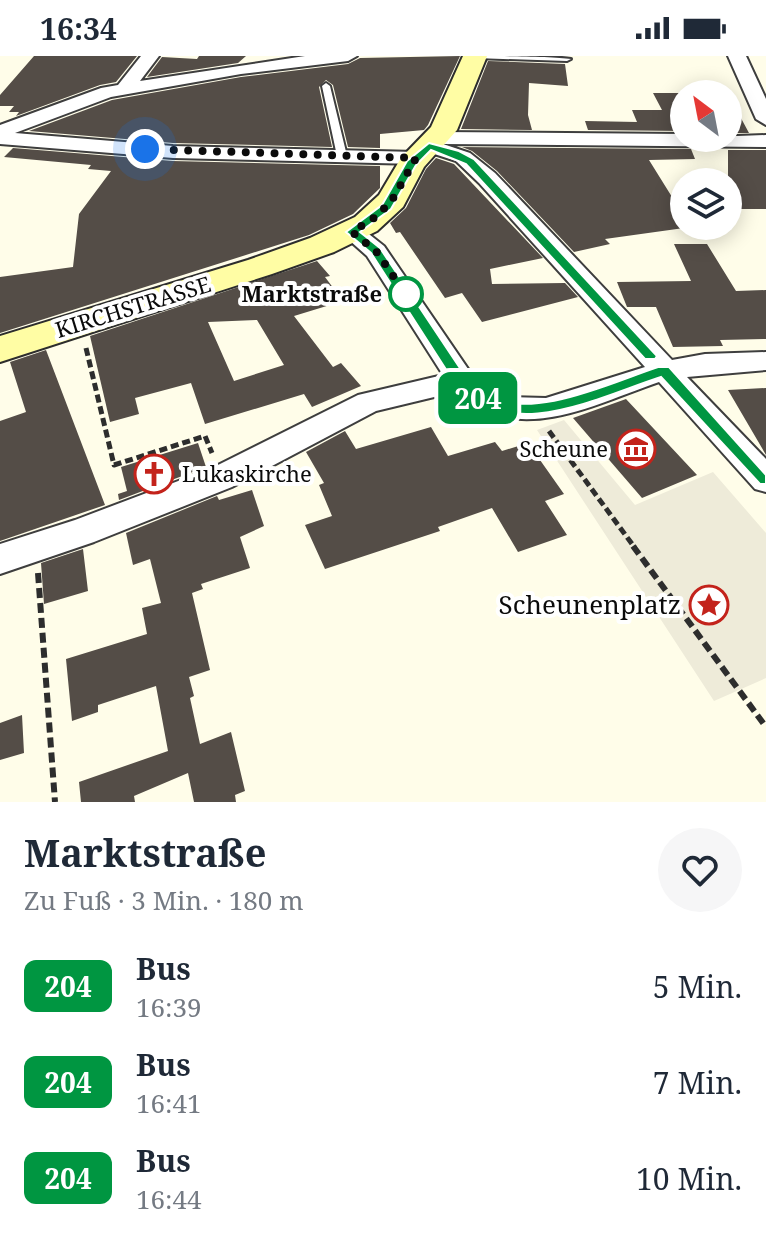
<!DOCTYPE html>
<html lang="de">
<meta charset="utf-8">
<style>
body{margin:0;font-family:"Noto Serif",serif;background:#f6f6f7;color:#1f2937;height:100vh;display:flex;flex-direction:column;font-size:30px;white-space:nowrap}
*{box-sizing:border-box;margin:0}
p{font-size:26px;color:#747a83}
.icon{flex:none;width:44px;height:44px;fill:none;stroke:currentColor;stroke-width:2;stroke-linecap:round;stroke-linejoin:round}
.map{position:relative;height:746px;overflow:hidden}
.sheet{display:flex;flex-direction:column;background:#fff;flex:1}
.sheet>*{flex:none}
.badge{padding:0 16px;border-radius:12px;font-size:28px;line-height:52px}
.needle{width:52px;rotate:328deg}
.controls{position:absolute;left:670px;top:24px;display:grid;gap:16px}
.controls a{display:grid;place-items:center;width:72px;height:72px;border-radius:50%;background:#fff;box-shadow:0 4px 20px #0003;font-size:40px}
.you{position:absolute;width:40px;height:40px;margin:-20px;border:6px solid #fff;border-radius:50%;background:#1a73e8;box-shadow:0 0 0 12px #1a73e833}
.map>.badge{position:absolute;translate:-50% -50%;box-shadow:0 0 0 4px #fff}
.round{display:grid;place-items:center;flex:none;width:84px;height:84px;border-radius:42px;background:#f6f6f7}
.summary{display:flex;align-items:center;justify-content:space-between;height:136px;padding:0 24px}
h1{font-size:38px;font-weight:700;line-height:60px}
ul{padding:0;list-style:none}
li{display:flex;align-items:center;gap:24px;height:96px;padding:0 24px}
li div{flex:1}
li b{display:block;font-size:30px}
li em{font-style:normal}
li .badge{min-width:88px;font-weight:700;text-align:center}
.status{display:flex;justify-content:space-between;align-items:center;height:56px;padding:0 40px;background:#fff;direction:ltr}
.status svg{height:22px;fill:currentColor}
.map>svg:first-child{display:block}
.plaza{fill:#eeebd9}
.building{fill:#544d47;fill-rule:evenodd}
.lines{fill:none;stroke-linecap:round;stroke-linejoin:round}
.lane-casing{stroke:#3e3e3e;stroke-width:4}
.street-casing{stroke:#3e3e3e;stroke-width:4}
.secondary-casing{stroke:#2d2d2d;stroke-width:4}
.path-far1{stroke:#2d2d2d;stroke-width:5;stroke-dasharray:8 4;stroke-linecap:butt}
.path{stroke:#2d2d2d;stroke-width:6;stroke-dasharray:10 5;stroke-linecap:butt}
.lane{fill:#fff;fill-rule:evenodd}
.street{fill:#fff;fill-rule:evenodd}
.secondary{fill:#fffda4;fill-rule:evenodd}
.line{fill:#009641;stroke:#fff;stroke-width:2}
.walk{stroke:#0b0b0b;stroke-width:8;stroke-dasharray:0 14.4}
.stop-dot{fill:#fff;stroke:#009641;stroke-width:4}
.labels{text-anchor:middle;stroke-width:8;stroke-linejoin:round;paint-order:stroke}
.stop-label{font-size:22px;font-weight:bold;fill:#0b0b0b;stroke:#fff;text-anchor:end}
.street-label{font-size:22px;fill:#0b0b0b;stroke:#fff}
.poi-label{font-size:22px;fill:#0b0b0b;stroke:#fff;text-anchor:end}
.near-poi-label{font-size:26px;fill:#0b0b0b;stroke:#fff;text-anchor:end}
</style>
<div class="status"><b>16:34</b><svg viewBox="0 0 49 12"><path d="M0 12V9h3v3zM5 12V6h3v6zM10 12V3h3v9zM15 12V0h3v12zM26 1h20v11H26zM47 4h2v5h-2z"/></svg></div>
<div class="map">
<svg width="766" height="746" viewBox="0 0 766 746">
<rect width="100%" height="100%" fill="#fffde9"/>
<!-- plaza -->
<path class="plaza" d="M564 364 635 449 713 416 766 477V622L714 645 537 374Z"/>
<!-- building -->
<path class="building" d="M34 0H137L116 26 100 29 16 60 19 56H9L14 50H0V39Z
M199 0H246L238 7 147 21 162 1 197 3Z
M460 0 428 69 424 74 380 78V92L348 91 333 29 326 24 319 31 332 91 173 87 29 75 112 44 241 21 348 8 360 2Z
M488 5 565 8 568 30 529 27 528 59 532 74 461 73Z
M653 37H684V75L588 74 585 65 637 66 632 54H662Z
M728 38 749 77H728Z
M462 91 691 93 695 103 649 104 677 149H684V172L605 183 610 188 574 196 497 115 472 95Z
M13 92 173 105 380 110V132L353 158 309 179 0 277V221L73 211 79 158 111 115 88 113 91 109 4 101Z
M728 94H766V153H728Z
M436 102 454 108 543 202 490 213 492 228 565 227 578 241 482 266 462 237 445 242 400 176 396 177 390 167 406 152 426 113Z
M674 188H707L736 235 766 234V283L720 284 723 290 673 291 656 251H627L617 226 691 225Z
M317 205 330 220 325 221 343 245 294 260 333 311 341 307 361 330 312 351 304 338 205 368 191 327 135 342 139 358 110 366 90 280ZM257 264 284 309 234 325 208 266Z
M46 294 105 449 0 485V365L26 356 10 306Z
M766 332V399L728 334Z
M626 343 697 419 642 442 573 362Z
M431 371 448 400 495 386 502 395 528 387 564 438 545 445 567 479 518 496 492 452 438 471 440 475 325 513 305 469 332 460 319 429 324 427 306 396 345 375 356 393Z
M198 387 206 411 119 444 118 438 127 435 121 411Z
M252 434 264 470 240 481 250 512 201 528 203 533 192 537 210 614 189 621 194 640 190 642 200 688 231 676 245 735 235 739 236 746H194L188 717 134 740 135 746H81L79 726 168 695 156 630 98 649V656L72 665 66 603 147 578 142 552 161 547 150 503 133 509 126 477 217 440 219 444Z
M83 493 88 535 44 548 41 507Z
M22 659 24 697 0 704V667Z"/>
<g class="lines">
<defs>
<path id="lane" d="M471 0C495 0 552 0 571 3L567 5 475 2Z
M326 27 330 30 347 100 342 103 337 100 322 30Z"/>
<path id="street" d="M141 0H159L140 25 305 0H357L348 5 241 18 111 41 15 77 173 90 416 96 426 102 416 108 173 102 0 88V69L101 32 118 29Z
M728 0H746L766 43V69L756 63Z
M438 76 684 78V82L766 79V91L443 88 470 97 495 117 672 304 705 298 766 296V314L687 321 766 403V436L755 433 659 326C603 345 537 381 480 353 470 349 460 346 455 336L376 355 232 431 94 486 0 518V488L75 464 210 413 358 339 443 319 367 200 340 176 344 171H360L384 190 479 329 505 341 546 342 645 311 479 127 456 105 422 94 419 90 422 86 429 84 431 78Z"/>
<path id="secondary" d="M463 0H487L457 74 424 111 403 151 377 175 334 196 272 218 0 306V280L248 204 310 182 355 161 379 139 401 102 431 71Z"/>
</defs>
<!-- lane casing -->
<use href="#lane" class="lane-casing"/>
<!-- street casing -->
<use href="#street" class="street-casing"/>
<!-- secondary casing -->
<use href="#secondary" class="secondary-casing"/>
<!-- path-far1 -->
<path class="path-far1" d="M86 292 114 409 205 380 212 397
M549 375 635 492"/>
<!-- path -->
<path class="path" d="M633 490 766 671
M38 517 55 746"/>
<!-- lane -->
<use href="#lane" class="lane"/>
<!-- street -->
<use href="#street" class="street"/>
<!-- secondary -->
<use href="#secondary" class="secondary"/>
</g>
<!-- line -->
<path class="line" d="M429 87 459 95 474 103 657 300 655 303H645L466 108 431 94 416 109 391 153 360 176 380 192 466 321C472 327 477 335 484 339 534 365 609 327 658 311H669L766 419V428H760L661 321C596 342 512 388 456 329L371 197 346 176 382 149 407 105Z"/>
<g class="lines">
<!-- walk -->
<path class="walk" d="M145 93 416 102 392 144 377 160 352 176 376 195 407 240 406 238"/>
</g>
<!-- icons -->
<defs>
<symbol id="museum-ring" viewBox="-11 -11 22 22"><circle r="9.5" fill="#fff" stroke="#c3231b" stroke-width="1.5"/><path d="M0-6L6-3V-2H-6V-3ZM-5-1h2V3h-2ZM-1-1h2V3h-2ZM3-1h2V3H3ZM-6 4H6V6H-6Z" fill="#c3231b"/></symbol>
<symbol id="church-ring" viewBox="-11 -11 22 22"><circle r="9.5" fill="#fff" stroke="#c3231b" stroke-width="1.5"/><path d="M-1.2-6h2.4v3.5h3.3v2.4h-3.3V6h-2.4V-.1h-3.3v-2.4h3.3Z" fill="#c3231b"/></symbol>
<symbol id="sight-ring" viewBox="-11 -11 22 22"><circle r="9.5" fill="#fff" stroke="#c3231b" stroke-width="1.5"/><path d="M0-6L1.8-2.2L6-1.7L2.9 1.2L3.7 5.4L0 3.3L-3.7 5.4L-2.9 1.2L-6-1.7L-1.8-2.2Z" fill="#c3231b"/></symbol>
</defs>
<g fill-rule="evenodd">
<use href="#museum-ring" x="614" y="371" width="44" height="44"/>
<use href="#church-ring" x="132" y="396" width="44" height="44"/>
<use href="#sight-ring" x="687" y="527" width="44" height="44"/>
</g>
<!-- markers -->
<circle class="stop-dot" cx="406" cy="238" r="16"/>
<g class="labels">
<!-- stop labels -->
<g class="stop-label">
<text x="382" y="246">Marktstraße</text>
</g>
<!-- street labels -->
<g class="street-label">
<text transform="translate(133 251) rotate(-17)" y="8">KIRCHSTRASSE</text>
</g>
<!-- poi labels -->
<g class="poi-label">
<text x="608" y="401">Scheune</text>
<text x="182" y="426" text-anchor="start">Lukaskirche</text>
</g>
<!-- near-poi labels -->
<g class="near-poi-label">
<text x="681" y="558">Scheunenplatz</text>
</g>
</g>
</svg>
<div class="controls">
<a><svg class="needle" viewBox="-14 -14 28 28"><path d="M0-13l5 13h-10z" fill="#e53935"/><path d="M0 13l5-13h-10z" fill="#747a83"/></svg></a>
<a><svg class="icon" aria-label="layers" viewBox="0 0 24 24"><path d="M12 4l9 5-9 5-9-5zM3 14l9 5 9-5"/></svg></a>
</div>
<div class="you" style="left:145px;top:93px"></div>
<b class="badge" style="left:478px;top:342px;background:#009641;color:#fff">204</b>
</div>
<section class="sheet">
<div class="summary"><div><h1>Marktstraße</h1><p>Zu Fuß · 3 Min. · 180 m</p></div><a class="round"><svg class="icon" aria-label="heart" viewBox="0 0 24 24"><path d="M12 20l-8-8c-3-5 5-10 8-4 3-6 11-1 8 4z"/></svg></a></div>
<ul>
<li><span class="badge" style="background:#009641;color:#fff">204</span><div><b>Bus</b><p>16:39</p></div><em>5 Min.</em></li>
<li><span class="badge" style="background:#009641;color:#fff">204</span><div><b>Bus</b><p>16:41</p></div><em>7 Min.</em></li>
<li><span class="badge" style="background:#009641;color:#fff">204</span><div><b>Bus</b><p>16:44</p></div><em>10 Min.</em></li>
</ul>
</section>
